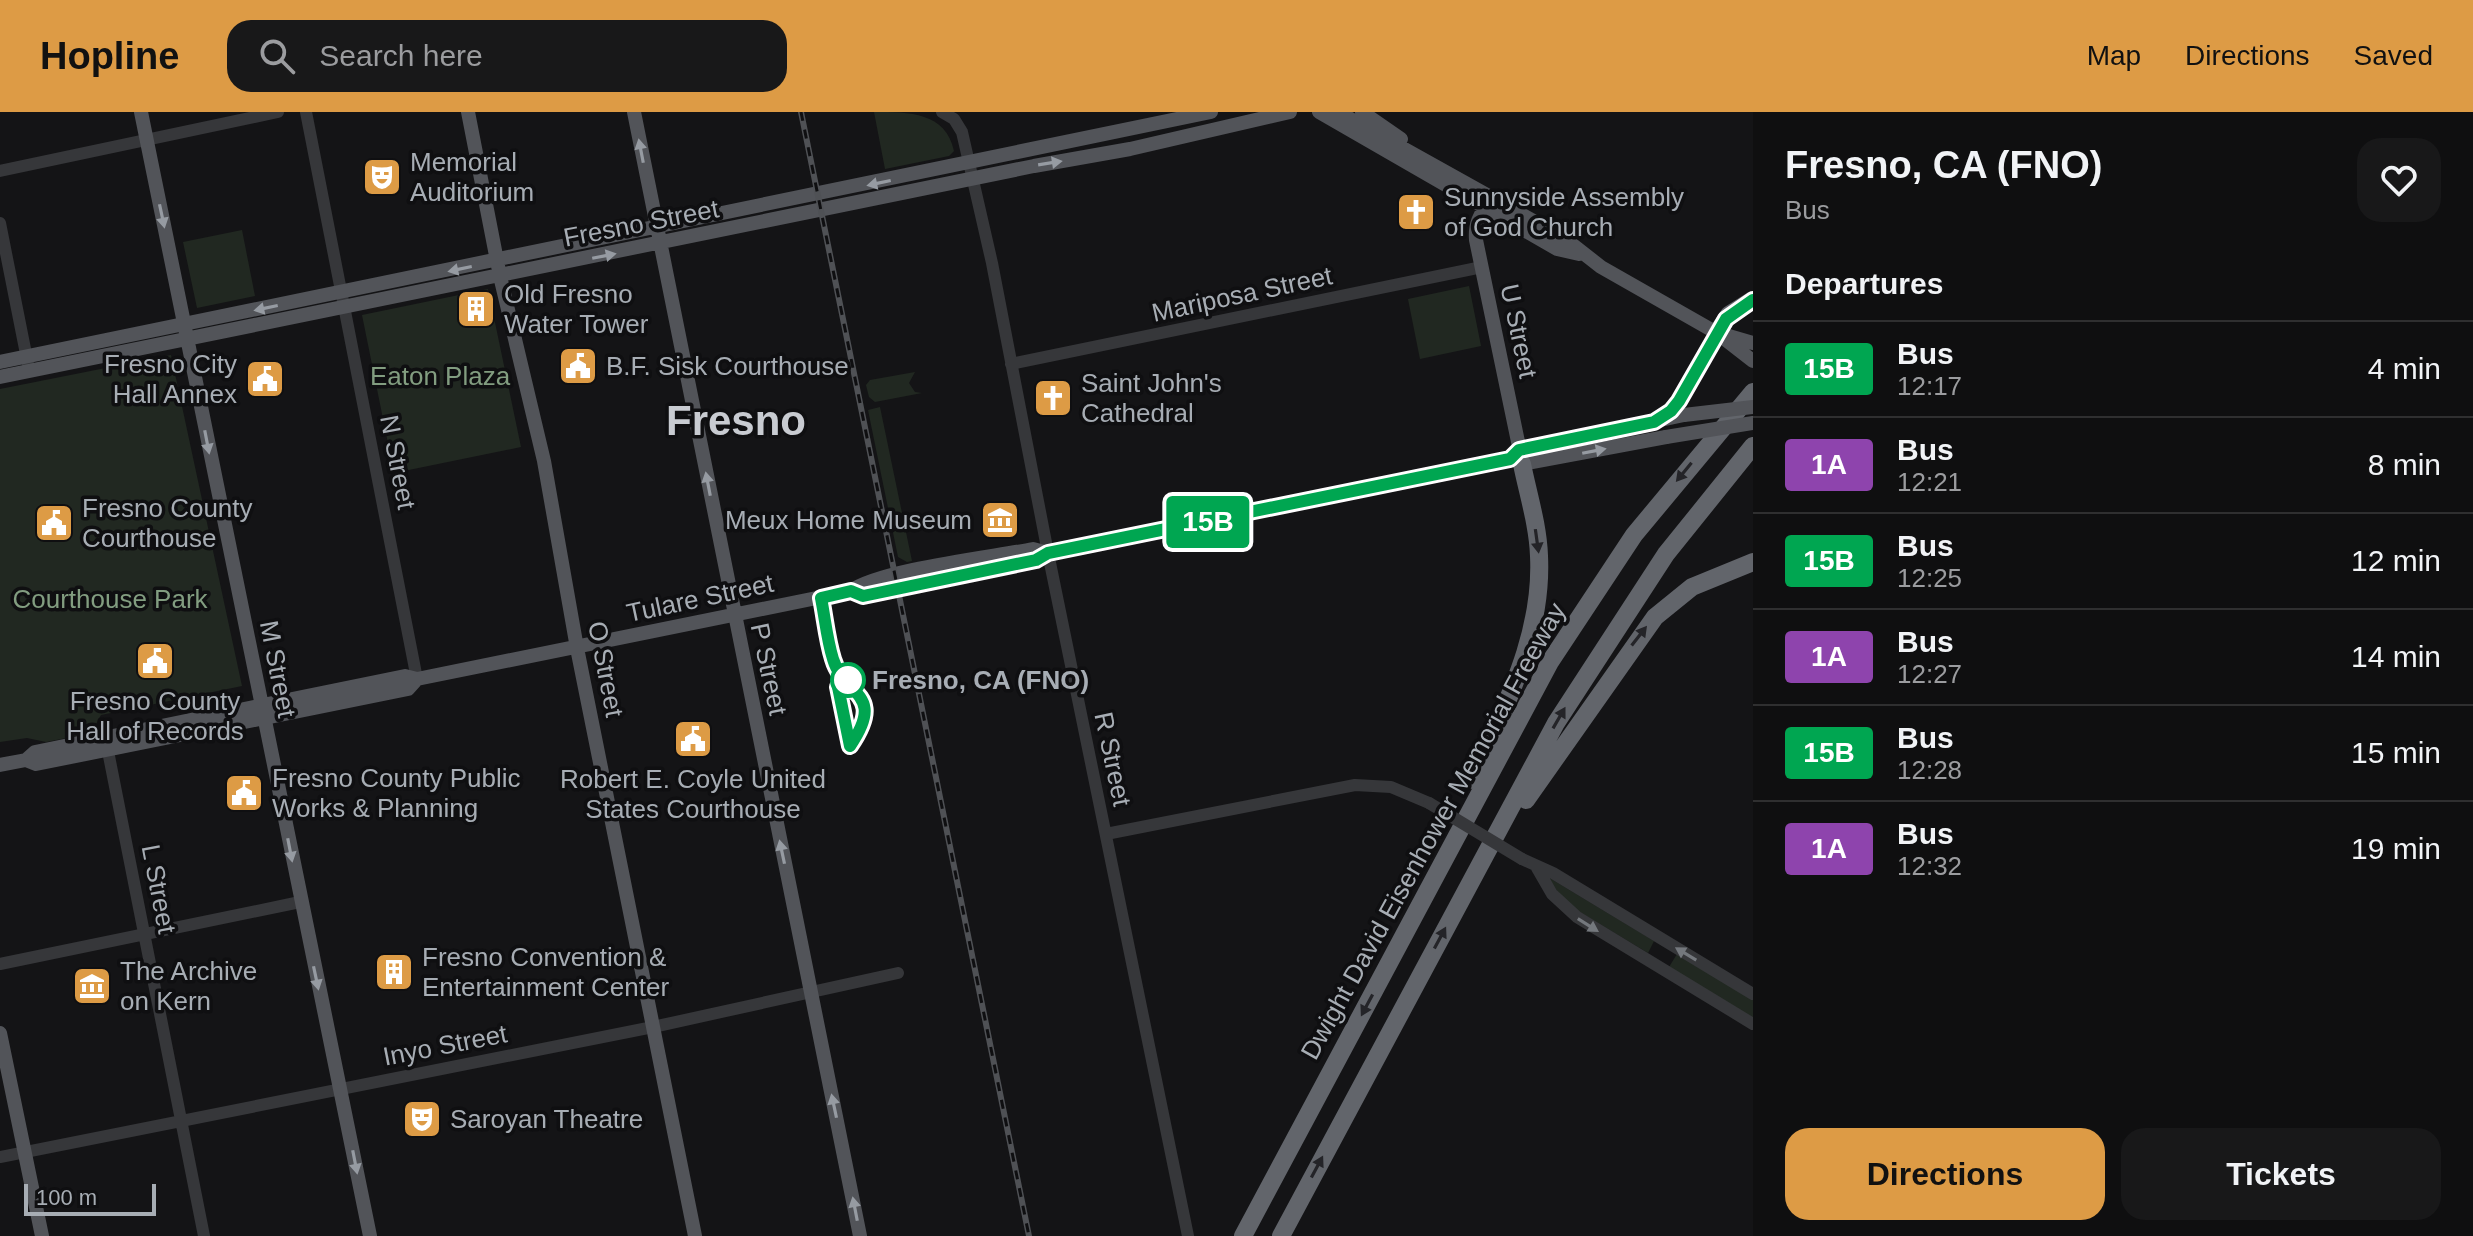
<!DOCTYPE html>
<style>
body{margin:0;font-family:Arial,sans-serif;background:#181819;color:#f1f3f6;height:100vh;display:flex;flex-direction:column;font-size:30px;white-space:nowrap}
*{box-sizing:border-box;margin:0}
p{font-size:26px;color:#9b9c9f}
.icon{flex:none;width:44px;height:44px;fill:none;stroke:currentColor;stroke-width:2;stroke-linecap:round;stroke-linejoin:round}
.map{position:relative;flex:1;overflow:hidden}
.panel{display:flex;flex-direction:column;background:#0f0f10;width:720px}
.panel>*{flex:none}
.badge{padding:0 16px;border-radius:6px;font-size:28px;line-height:52px}
.scale{position:absolute;left:24px;bottom:20px;width:132px;box-sizing:border-box;padding-left:8px;border:4px solid #a7adb4;border-top:0;font-size:22px;line-height:28px;white-space:nowrap;color:#a7adb4;-webkit-text-stroke:6px #0f0f11;paint-order:stroke}
.map>.badge{position:absolute;translate:-50% -50%;box-shadow:0 0 0 4px #fff}
h2{padding:0 32px;font-size:30px;line-height:72px}
.round{display:grid;place-items:center;flex:none;width:84px;height:84px;border-radius:24px;background:#181819}
.head{display:flex;align-items:center;justify-content:space-between;height:136px;padding:0 32px}
h1{font-size:38px;font-weight:700;line-height:60px}
.cta{display:flex;gap:16px;margin-top:auto;padding:16px 32px}
.cta a{flex:1;height:92px;border-radius:24px;background:#dd9b45;color:#111;font-size:32px;font-weight:700;line-height:92px;text-align:center}
.cta a+a{background:#181819;color:#f1f3f6}
ul{padding:0;list-style:none}
li{display:flex;align-items:center;gap:24px;height:96px;padding:0 32px;border-top:2px solid #2f2f30}
li div{flex:1}
li b{display:block;font-size:30px}
li em{font-style:normal}
li .badge{min-width:88px;font-weight:700;text-align:center}
header{display:flex;align-items:center;gap:48px;box-sizing:border-box;height:112px;padding:0 40px;background:#dd9b45;color:#111}
header strong{font-size:38px}
nav{display:flex;gap:44px;margin-inline-start:auto;font-size:28px}
.search{width:560px;height:72px;background:#181819;display:flex;align-items:center;gap:20px;box-sizing:border-box;padding:0 28px;border-radius:24px;color:#9b9c9f;font-size:30px}
main{display:flex;flex:1;min-height:0}
.map>svg:first-child{display:block}
.green{fill:#212821}
.lines{fill:none;stroke-linecap:round;stroke-linejoin:round}
.minor{stroke:#36373a;stroke-width:12}
.major{stroke:#525459;stroke-width:14}
.highway{stroke:#62656b;stroke-width:18}
.rail-casing{stroke:#4f5155;stroke-width:6}
.rail{stroke:#0f0f11;stroke-width:3;stroke-dasharray:9;stroke-linecap:butt}
.minor-bridge{stroke:#36373a;stroke-width:12}
.major-bridge{stroke:#525459;stroke-width:14}
.oneway{fill:#969ba2}
.oneway2{fill:#242428}
.oneway3{fill:#74787d}
.line-casing{stroke:#fff;stroke-width:18}
.line{stroke:#00a651;stroke-width:12}
.stop-dot{fill:#fff;stroke:#00a651;stroke-width:4}
.labels{text-anchor:middle;stroke-width:7;stroke-linejoin:round;paint-order:stroke}
.poi-label{font-size:26px;fill:#a7adb4;stroke:#0f0f11;text-anchor:start}
.street-label{font-size:26px;fill:#a7adb4;stroke:#0f0f11}
.park-label{font-size:26px;fill:#829d80;stroke:#0f0f11}
.stop-label{font-size:26px;font-weight:bold;fill:#a7adb4;stroke:#0f0f11;text-anchor:start}
.town-label{font-size:42px;font-weight:bold;fill:#c8cbd1;stroke:#0f0f11}
</style>
<header>
<strong>Hopline</strong>
<div class="search"><svg class="icon" aria-label="search" viewBox="0 0 24 24"><circle cx="10" cy="10" r="6"/><path d="M15 15l6 6"/></svg>Search here</div>
<nav><a>Map</a><a>Directions</a><a>Saved</a></nav>
</header>
<main>
<div class="map">
<svg width="1753" height="1124" viewBox="0 0 1753 1124">
<rect width="100%" height="100%" fill="#141416"/>
<!-- green -->
<path class="green" d="M874 0C909 0 946 0 954 39L949 44 885 57Z
M242 118 255 184 197 196 183 130Z
M1469 174 1481 234 1420 247 1408 187Z
M488 177 521 335 394 361 362 203Z
M171 243 242 574 101 603 91 621 46 630 27 626 0 630V277Z
M915 260 909 271 915 280 922 281 875 290 869 285 866 273 870 268Z
M880 295 912 449 907 450 898 445 868 298Z
M1548 765 1654 829 1648 841 1565 791Z
M1677 842 1753 887V908L1669 855Z"/>
<g class="lines">
<!-- minor -->
<path class="minor" d="M306 0 417 567
M942 0 954 7 962 20 992 151 1048 441 1188 1124
M0 59 278 0
M0 111 28 252
M1011 252 1482 155
M106 629 204 1124
M1106 722 1355 673 1391 675 1429 691
M1522 747 1553 761 1753 882
M1537 756 1552 782 1577 805 1753 912
M0 852 300 790
M0 1045 653 915 898 861"/>
<!-- major -->
<path class="major" d="M141 0 370 1124
M468 0 500 164 544 349 577 536 695 1124
M634 0 860 1124
M1319 0 1557 137 1579 142
M1338 0 1564 126 1601 155 1717 221 1753 249
M1362 0 1401 27
M1504 99 1492 93C1478 99 1475 115 1476 128L1521 344
M1722 222 1753 231
M0 250 1211 0
M0 265 1034 54 1130 37 1290 0
M1661 306 1679 289 1717 221
M1514 348 1522 352 1666 325
M851 479 863 484 1036 448 1048 441 1458 358 1510 347 1519 338 1684 303
M26 648 35 640 405 564 417 567 851 479C879 458 992 445 1033 437L1048 441
M0 653 26 648 36 652 408 577 417 567
M0 921 42 1124"/>
<!-- highway -->
<path class="highway" d="M1717 221 1729 203 1753 188
M1473 668C1504 595 1543 525 1539 444 1538 413 1528 382 1522 352
M1526 688 1655 505 1692 475 1753 450
M1243 1124 1550 550 1634 423 1753 280
M1281 1124 1556 611 1666 442 1753 334"/>
<defs>
<path id="rail" d="M801 0 1029 1124"/>
</defs>
<!-- rail casing -->
<use href="#rail" class="rail-casing"/>
<!-- rail -->
<use href="#rail" class="rail"/>
<!-- minor-bridge -->
<path class="minor-bridge" d="M1429 691 1522 747"/>
<!-- major-bridge -->
<path class="major-bridge" d="M1684 303 1753 295
M1666 325 1753 311"/>
</g>
<!-- one-way arrows -->
<defs><path id="oneway-solid" d="M-6-.8H1V-3.2L6.5 0L1 3.2V.8H-6Z" transform="scale(2)"/></defs>
<g class="oneway">
<use href="#oneway-solid" transform="translate(641 39) rotate(-101)"/>
<use href="#oneway-solid" transform="translate(1050 51) rotate(-9)"/>
<use href="#oneway-solid" transform="translate(879 71) rotate(168)"/>
<use href="#oneway-solid" transform="translate(162 104) rotate(78)"/>
<use href="#oneway-solid" transform="translate(604 144) rotate(-11)"/>
<use href="#oneway-solid" transform="translate(460 157) rotate(168)"/>
<use href="#oneway-solid" transform="translate(266 196) rotate(168)"/>
<use href="#oneway-solid" transform="translate(207 330) rotate(79)"/>
<use href="#oneway-solid" transform="translate(1594 339) rotate(-11)"/>
<use href="#oneway-solid" transform="translate(708 372) rotate(-101)"/>
<use href="#oneway-solid" transform="translate(290 738) rotate(79)"/>
<use href="#oneway-solid" transform="translate(782 740) rotate(-102)"/>
<use href="#oneway-solid" transform="translate(316 866) rotate(78)"/>
<use href="#oneway-solid" transform="translate(834 994) rotate(-102)"/>
<use href="#oneway-solid" transform="translate(355 1050) rotate(79)"/>
<use href="#oneway-solid" transform="translate(855 1097) rotate(-101)"/>
</g>
<g class="oneway2">
<use href="#oneway-solid" transform="translate(1684 360) rotate(129)"/>
<use href="#oneway-solid" transform="translate(1537 429) rotate(82)"/>
<use href="#oneway-solid" transform="translate(1639 524) rotate(-52)"/>
<use href="#oneway-solid" transform="translate(1559 606) rotate(-60)"/>
<use href="#oneway-solid" transform="translate(1440 826) rotate(-62)"/>
<use href="#oneway-solid" transform="translate(1367 893) rotate(118)"/>
<use href="#oneway-solid" transform="translate(1317 1055) rotate(-62)"/>
</g>
<g class="oneway3">
<use href="#oneway-solid" transform="translate(1588 813) rotate(32)"/>
<use href="#oneway-solid" transform="translate(1686 842) rotate(-149)"/>
</g>
<g class="lines">
<defs>
<path id="line" d="M838 575 850 634C887 580 844 585 833 547 827 528 825 506 821 486L851 479 863 484 1036 448 1048 441 1510 347 1519 338 1654 310 1671 299 1679 289 1726 207 1753 188"/>
</defs>
<!-- line casing -->
<use href="#line" class="line-casing"/>
<!-- line -->
<use href="#line" class="line"/>
</g>
<!-- icons -->
<defs>
<symbol id="theatre-square" viewBox="-11 -11 22 22"><rect x="-9" y="-9" width="18" height="18" rx="4" fill="#dd9b45" stroke="#0f0f11"/><path d="M-5-5.5Q0-4 5-5.5V0Q5 5 0 6Q-5 5-5 0ZM-3.3-2.5H-1v1.5H-3.3ZM1-2.5H3.3v1.5H1ZM-2.8 1Q0 5.5 2.8 1Z" fill="#fff"/></symbol>
<symbol id="church-square" viewBox="-11 -11 22 22"><rect x="-9" y="-9" width="18" height="18" rx="4" fill="#dd9b45" stroke="#0f0f11"/><path d="M-1.2-6h2.4v3.5h3.3v2.4h-3.3V6h-2.4V-.1h-3.3v-2.4h3.3Z" fill="#fff"/></symbol>
<symbol id="building-square" viewBox="-11 -11 22 22"><rect x="-9" y="-9" width="18" height="18" rx="4" fill="#dd9b45" stroke="#0f0f11"/><path d="M-4-6H4V6H1V3H-1V6H-4ZM-2.5-4.3h1.7v1.8h-1.7ZM.8-4.3h1.7v1.8H.8ZM-2.5-1h1.7V.8h-1.7ZM.8-1h1.7V.8H.8Z" fill="#fff"/></symbol>
<symbol id="civic-square" viewBox="-11 -11 22 22"><rect x="-9" y="-9" width="18" height="18" rx="4" fill="#dd9b45" stroke="#0f0f11"/><path d="M-.6-6.5H3V-4.5H.6V-3L4-1V1h2V6H-6V1h2V-1L-.6-3ZM-1.2 2.5V6h2.4V2.5Z" fill="#fff"/></symbol>
<symbol id="museum-square" viewBox="-11 -11 22 22"><rect x="-9" y="-9" width="18" height="18" rx="4" fill="#dd9b45" stroke="#0f0f11"/><path d="M0-6L6-3V-2H-6V-3ZM-5-1h2V3h-2ZM-1-1h2V3h-2ZM3-1h2V3H3ZM-6 4H6V6H-6Z" fill="#fff"/></symbol>
</defs>
<g fill-rule="evenodd">
<use href="#theatre-square" x="360" y="43" width="44" height="44"/>
<use href="#church-square" x="1394" y="78" width="44" height="44"/>
<use href="#building-square" x="454" y="175" width="44" height="44"/>
<use href="#civic-square" x="556" y="232" width="44" height="44"/>
<use href="#civic-square" x="243" y="245" width="44" height="44"/>
<use href="#church-square" x="1031" y="264" width="44" height="44"/>
<use href="#museum-square" x="978" y="386" width="44" height="44"/>
<use href="#civic-square" x="32" y="389" width="44" height="44"/>
<use href="#civic-square" x="133" y="527" width="44" height="44"/>
<use href="#civic-square" x="671" y="605" width="44" height="44"/>
<use href="#civic-square" x="222" y="659" width="44" height="44"/>
<use href="#building-square" x="372" y="838" width="44" height="44"/>
<use href="#museum-square" x="70" y="852" width="44" height="44"/>
<use href="#theatre-square" x="400" y="985" width="44" height="44"/>
</g>
<!-- markers -->
<circle class="stop-dot" cx="848" cy="568" r="16"/>
<g class="labels">
<!-- poi labels -->
<g class="poi-label">
<text x="410" y="59">Memorial<tspan x="410" dy="30">Auditorium</tspan></text>
<text x="1444" y="94">Sunnyside Assembly<tspan x="1444" dy="30">of God Church</tspan></text>
<text x="504" y="191">Old Fresno<tspan x="504" dy="30">Water Tower</tspan></text>
<text x="237" y="261" text-anchor="end">Fresno City<tspan x="237" dy="30">Hall Annex</tspan></text>
<text x="606" y="263">B.F. Sisk Courthouse</text>
<text x="1081" y="280">Saint John's<tspan x="1081" dy="30">Cathedral</tspan></text>
<text x="82" y="405">Fresno County<tspan x="82" dy="30">Courthouse</tspan></text>
<text x="972" y="417" text-anchor="end">Meux Home Museum</text>
<text x="155" y="598" text-anchor="middle">Fresno County<tspan x="155" dy="30">Hall of Records</tspan></text>
<text x="272" y="675">Fresno County Public<tspan x="272" dy="30">Works &amp; Planning</tspan></text>
<text x="693" y="676" text-anchor="middle">Robert E. Coyle United<tspan x="693" dy="30">States Courthouse</tspan></text>
<text x="422" y="854">Fresno Convention &amp;<tspan x="422" dy="30">Entertainment Center</tspan></text>
<text x="120" y="868">The Archive<tspan x="120" dy="30">on Kern</tspan></text>
<text x="450" y="1016">Saroyan Theatre</text>
</g>
<!-- street labels -->
<g class="street-label">
<text transform="translate(641 111) rotate(-11)" y="9">Fresno Street</text>
<text transform="translate(1242 182) rotate(-12)" y="9">Mariposa Street</text>
<text transform="translate(1519 219) rotate(78)" y="9">U Street</text>
<text transform="translate(398 350) rotate(79)" y="9">N Street</text>
<text transform="translate(700 486) rotate(-12)" y="9">Tulare Street</text>
<text transform="translate(278 557) rotate(79)" y="9">M Street</text>
<text transform="translate(606 557) rotate(79)" y="9">O Street</text>
<text transform="translate(769 557) rotate(78)" y="9">P Street</text>
<text transform="translate(1113 647) rotate(78)" y="9">R Street</text>
<text transform="translate(1433 719) rotate(-61)" y="9">Dwight David Eisenhower Memorial Freeway</text>
<text transform="translate(159 777) rotate(79)" y="9">L Street</text>
<text transform="translate(445 933) rotate(-11)" y="9">Inyo Street</text>
</g>
<!-- park labels -->
<g class="park-label">
<text x="440" y="273">Eaton Plaza</text>
<text x="110" y="496">Courthouse Park</text>
</g>
<!-- stop labels -->
<g class="stop-label">
<text x="872" y="577">Fresno, CA (FNO)</text>
</g>
<!-- town labels -->
<g class="town-label">
<text x="736" y="323">Fresno</text>
</g>
</g>
</svg>
<div class="scale">100 m</div>
<b class="badge" style="left:1208px;top:410px;background:#00a651;color:#fff">15B</b>
</div>
<section class="panel">
<div class="head"><div><h1>Fresno, CA (FNO)</h1><p>Bus</p></div><a class="round"><svg class="icon" aria-label="heart" viewBox="0 0 24 24"><path d="M12 20l-8-8c-3-5 5-10 8-4 3-6 11-1 8 4z"/></svg></a></div>
<h2>Departures</h2>
<ul>
<li><span class="badge" style="background:#00a651;color:#fff">15B</span><div><b>Bus</b><p>12:17</p></div><em>4 min</em></li>
<li><span class="badge" style="background:#8e44ad;color:#fff">1A</span><div><b>Bus</b><p>12:21</p></div><em>8 min</em></li>
<li><span class="badge" style="background:#00a651;color:#fff">15B</span><div><b>Bus</b><p>12:25</p></div><em>12 min</em></li>
<li><span class="badge" style="background:#8e44ad;color:#fff">1A</span><div><b>Bus</b><p>12:27</p></div><em>14 min</em></li>
<li><span class="badge" style="background:#00a651;color:#fff">15B</span><div><b>Bus</b><p>12:28</p></div><em>15 min</em></li>
<li><span class="badge" style="background:#8e44ad;color:#fff">1A</span><div><b>Bus</b><p>12:32</p></div><em>19 min</em></li>
</ul>
<div class="cta"><a>Directions</a><a>Tickets</a></div>
</section>
</main>
